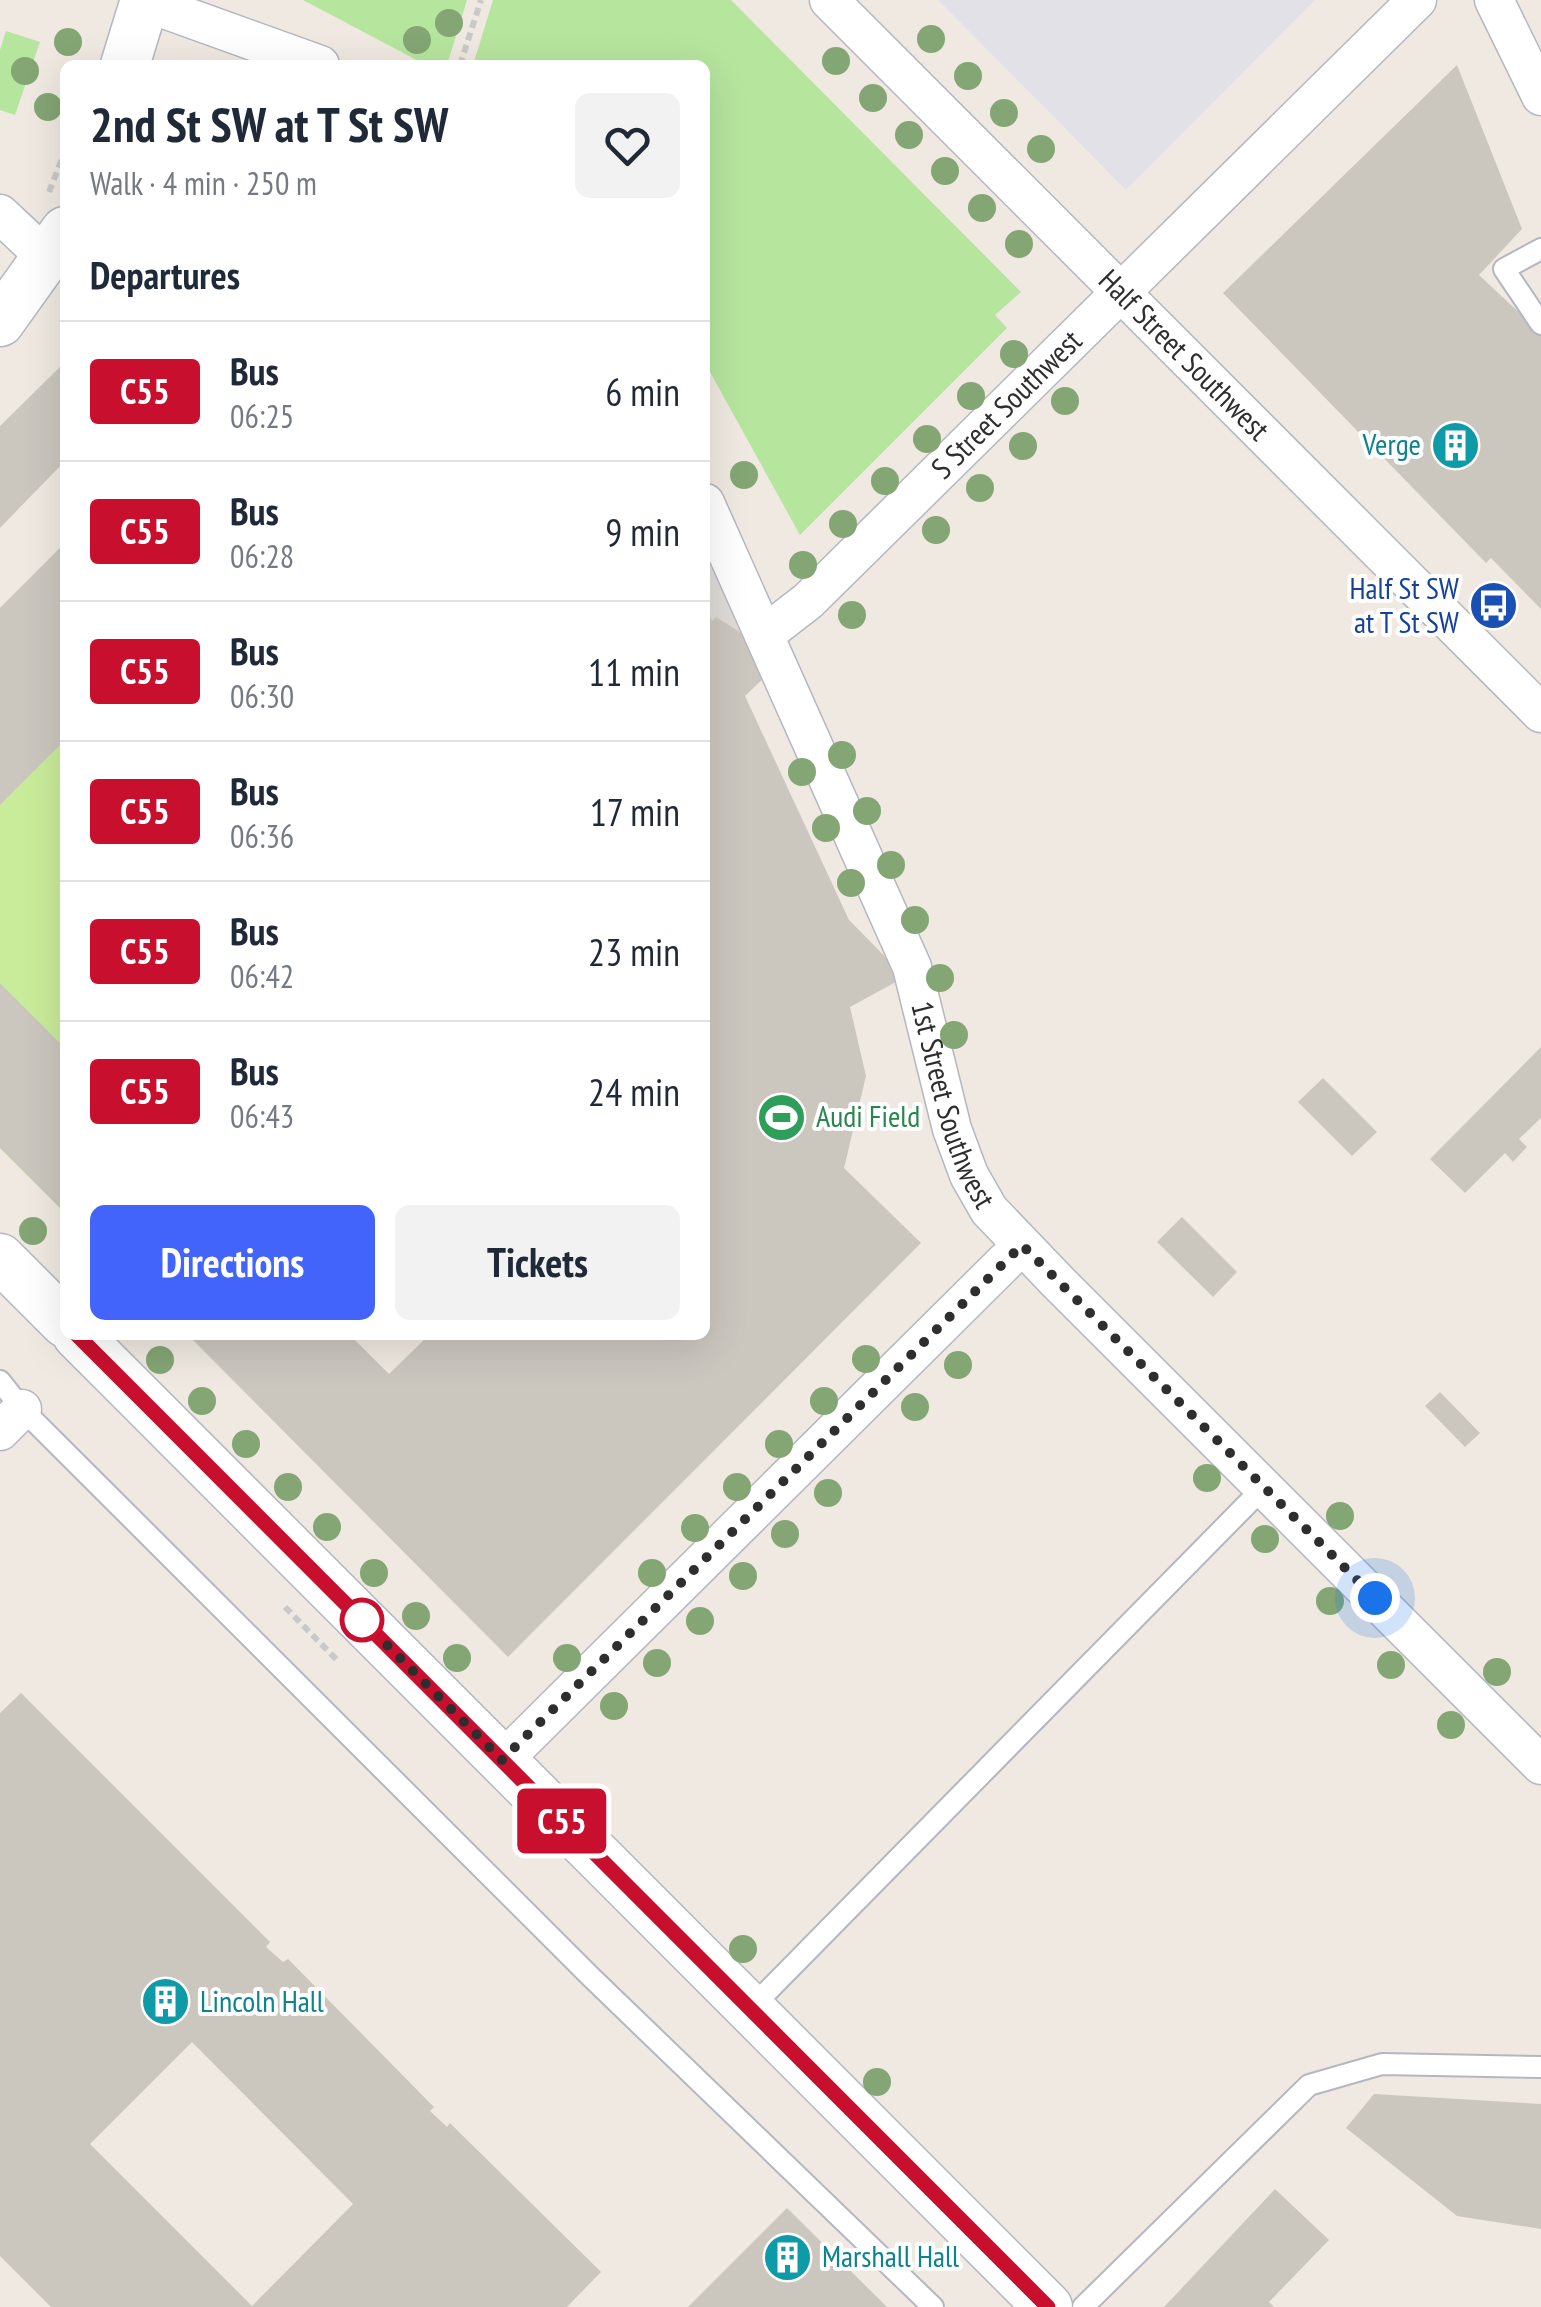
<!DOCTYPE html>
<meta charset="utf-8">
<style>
body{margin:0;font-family:"PT Sans Narrow",sans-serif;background:#f2f2f3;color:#1f2937;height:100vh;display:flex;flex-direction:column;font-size:38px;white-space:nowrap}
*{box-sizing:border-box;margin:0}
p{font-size:32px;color:#747a83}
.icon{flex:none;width:55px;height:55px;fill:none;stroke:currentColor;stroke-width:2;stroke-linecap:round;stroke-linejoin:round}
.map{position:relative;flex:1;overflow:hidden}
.details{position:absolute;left:60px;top:60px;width:650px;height:1280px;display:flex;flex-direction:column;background:#fff;border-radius:15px;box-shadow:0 10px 40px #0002}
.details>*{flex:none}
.badge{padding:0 20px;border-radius:8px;font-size:35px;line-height:65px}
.you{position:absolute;width:50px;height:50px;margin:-25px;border:8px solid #fff;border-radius:50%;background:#1a73e8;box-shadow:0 0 0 15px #1a73e833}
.map>.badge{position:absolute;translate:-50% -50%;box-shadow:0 0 0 5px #fff}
h2{padding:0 30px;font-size:38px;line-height:90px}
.round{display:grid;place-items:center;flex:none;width:105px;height:105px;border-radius:15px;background:#f2f2f3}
.head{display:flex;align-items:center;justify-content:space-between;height:170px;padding:0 30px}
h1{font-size:48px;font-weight:700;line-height:75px}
.cta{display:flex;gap:20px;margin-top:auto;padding:20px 30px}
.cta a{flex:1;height:115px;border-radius:15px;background:#4264fb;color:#fff;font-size:40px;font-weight:700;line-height:115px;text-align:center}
.cta a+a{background:#f2f2f3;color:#1f2937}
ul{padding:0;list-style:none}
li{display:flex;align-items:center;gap:30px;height:140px;padding:0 30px;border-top:2px solid #e0e1e3}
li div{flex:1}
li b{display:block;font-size:38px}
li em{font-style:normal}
li .badge{min-width:110px;font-weight:700;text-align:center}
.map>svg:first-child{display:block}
.industrial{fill:#e3e1e8}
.green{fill:#b6e59e}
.pitch{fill:#c9ec9a}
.plaza{fill:#dfdcd8}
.building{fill:#cbc7bf;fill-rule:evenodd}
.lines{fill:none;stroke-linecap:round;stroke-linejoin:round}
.service-casing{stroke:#b4b7c1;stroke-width:24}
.minor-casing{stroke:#b4b7c1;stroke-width:41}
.tertiary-casing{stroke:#b4b7c1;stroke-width:51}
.path{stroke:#c9c9c9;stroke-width:6;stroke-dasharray:8 5;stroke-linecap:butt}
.service{stroke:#fff;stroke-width:20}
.minor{stroke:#fff;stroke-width:38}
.tertiary{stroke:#fff;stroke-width:48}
.tree{fill:#84a574}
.line-casing{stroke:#fff;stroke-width:22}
.line{stroke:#c8102e;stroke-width:15}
.walk{stroke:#2e2e2e;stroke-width:10;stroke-dasharray:0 18}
.stop-dot{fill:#fff;stroke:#c8102e;stroke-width:5}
.labels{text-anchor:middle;stroke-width:8;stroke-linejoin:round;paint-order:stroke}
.street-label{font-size:30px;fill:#2e2e2e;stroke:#fff}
.culture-label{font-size:30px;fill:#0d838f;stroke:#fff;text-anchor:start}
.transit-label{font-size:30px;fill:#164399;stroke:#fff;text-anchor:end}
.leisure-label{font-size:30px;fill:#27864d;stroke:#fff;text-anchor:start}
</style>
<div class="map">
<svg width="1541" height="2307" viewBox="0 0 1541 2307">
<rect width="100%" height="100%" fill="#efe9e1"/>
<!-- industrial -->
<path class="industrial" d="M938 0H1315L1126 190Z"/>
<!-- green -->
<path class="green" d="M303 0H467L447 65H426Z
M493 0H731L1021 292 995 315 1007 328 800 535 705 363V65H473Z
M6 31 40 42 15 115 0 110V50Z"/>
<!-- pitch -->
<path class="pitch" d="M65 543V1213L0 1148V608Z"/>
<!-- plaza -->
<path class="plaza" d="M705 552 740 632 716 617 712 621 705 607Z"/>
<!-- building -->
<path class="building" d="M1457 65 1522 229 1479 275 1541 333V609L1491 558 1486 563 1223 293Z
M65 362V461L0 528V426Z
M65 543V740L0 805V608Z
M705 607 712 621 716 617 740 632 772 670 745 696 849 920 905 977 850 1007 866 1076 844 1168 921 1243 508 1657 188 1335H350L389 1374 429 1335H705Z
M0 983 65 1048V1213L0 1148Z
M1541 1047V1118L1519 1139 1527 1147 1513 1162 1505 1153 1465 1193 1430 1159Z
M1323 1078 1377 1132 1352 1156 1298 1102Z
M1182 1217 1237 1272 1213 1297 1157 1242Z
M1440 1392 1480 1433 1465 1447 1425 1406Z
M21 1693 270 1942 266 1947 283 1962 288 1959 434 2107 430 2111 447 2127 450 2123 601 2272 567 2307H51L0 2256V1713ZM192 2042 353 2204 252 2306 90 2144Z
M1374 2094 1541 2104V2229L1457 2216 1346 2128Z
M1275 2189 1329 2240 1269 2302 1274 2307H1164Z
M787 2208 887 2307H688Z"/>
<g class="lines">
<defs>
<path id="service" d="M1541 249 1504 269 1541 324
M0 1381 22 1409 592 1978 933 2307
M750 2009 1264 1487
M1083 2307 1309 2085 1382 2064 1541 2067"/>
<g id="minor">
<path id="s1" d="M829 0 1541 713"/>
<path d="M1494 0 1541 96"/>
<path d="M145 2 320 65"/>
<path d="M0 214 49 260"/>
<path id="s2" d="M705 503 912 967 952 1129 969 1175 989 1210 1056 1280 1541 1765"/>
<path id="s3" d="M764 635 808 601 1417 0"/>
<path d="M0 1431 22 1409"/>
<path d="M502 1761 1022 1245"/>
</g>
<path id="tertiary" d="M125 65 145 0
M0 322 65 231
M0 1258 65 1323
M77 1335 1048 2307"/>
</defs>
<!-- service casing -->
<use href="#service" class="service-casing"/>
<!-- minor casing -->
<use href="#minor" class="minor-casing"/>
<!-- tertiary casing -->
<use href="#tertiary" class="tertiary-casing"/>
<!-- path -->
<path class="path" d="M460 65 481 0
M49 192 65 151
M285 1607 339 1662"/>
<!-- service -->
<use href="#service" class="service"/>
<!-- minor -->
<use href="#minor" class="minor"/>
<!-- tertiary -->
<use href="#tertiary" class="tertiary"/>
</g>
<!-- trees -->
<g class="tree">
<circle cx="449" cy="23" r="14"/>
<circle cx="931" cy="39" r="14"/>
<circle cx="417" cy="40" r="14"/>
<circle cx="68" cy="42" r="14"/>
<circle cx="836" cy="61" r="14"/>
<circle cx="25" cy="71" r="14"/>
<circle cx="968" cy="76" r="14"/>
<circle cx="873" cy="98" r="14"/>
<circle cx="48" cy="107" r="14"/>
<circle cx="1004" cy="113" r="14"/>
<circle cx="909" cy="135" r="14"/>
<circle cx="1041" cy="149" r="14"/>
<circle cx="945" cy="171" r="14"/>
<circle cx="982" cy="208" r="14"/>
<circle cx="1019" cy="244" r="14"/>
<circle cx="1014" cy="354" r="14"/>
<circle cx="971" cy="396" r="14"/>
<circle cx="1065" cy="401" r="14"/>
<circle cx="927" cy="439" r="14"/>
<circle cx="1023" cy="446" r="14"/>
<circle cx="744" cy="475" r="14"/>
<circle cx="885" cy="481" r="14"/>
<circle cx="980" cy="488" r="14"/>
<circle cx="843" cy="524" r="14"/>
<circle cx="936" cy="530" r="14"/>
<circle cx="803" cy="565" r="14"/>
<circle cx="852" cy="615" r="14"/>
<circle cx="842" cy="755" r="14"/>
<circle cx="802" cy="772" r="14"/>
<circle cx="867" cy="811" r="14"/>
<circle cx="826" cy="828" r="14"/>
<circle cx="891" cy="865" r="14"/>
<circle cx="851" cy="883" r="14"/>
<circle cx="915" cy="920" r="14"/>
<circle cx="940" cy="978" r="14"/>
<circle cx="954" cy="1035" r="14"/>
<circle cx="33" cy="1231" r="14"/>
<circle cx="866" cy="1359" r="14"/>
<circle cx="160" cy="1360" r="14"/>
<circle cx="958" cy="1365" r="14"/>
<circle cx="202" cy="1401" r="14"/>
<circle cx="824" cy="1401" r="14"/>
<circle cx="915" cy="1407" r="14"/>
<circle cx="246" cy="1444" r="14"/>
<circle cx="779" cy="1444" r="14"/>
<circle cx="1207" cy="1478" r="14"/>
<circle cx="288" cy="1487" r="14"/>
<circle cx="737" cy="1487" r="14"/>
<circle cx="828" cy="1493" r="14"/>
<circle cx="1340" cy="1516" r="14"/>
<circle cx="327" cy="1527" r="14"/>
<circle cx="695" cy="1528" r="14"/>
<circle cx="785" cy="1534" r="14"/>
<circle cx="1265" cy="1539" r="14"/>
<circle cx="374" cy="1573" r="14"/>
<circle cx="652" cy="1573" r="14"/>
<circle cx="743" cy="1576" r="14"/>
<circle cx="1330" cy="1601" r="14"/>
<circle cx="416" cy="1616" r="14"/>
<circle cx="700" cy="1621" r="14"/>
<circle cx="457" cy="1658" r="14"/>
<circle cx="567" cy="1658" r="14"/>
<circle cx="657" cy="1663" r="14"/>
<circle cx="1391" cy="1665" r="14"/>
<circle cx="1497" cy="1672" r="14"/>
<circle cx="614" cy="1706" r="14"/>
<circle cx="1451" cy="1725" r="14"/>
<circle cx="743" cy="1949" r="14"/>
<circle cx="877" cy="2082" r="14"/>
</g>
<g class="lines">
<defs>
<path id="line" d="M77 1335 1048 2307"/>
</defs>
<!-- line casing -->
<use href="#line" class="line-casing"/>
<!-- line -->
<use href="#line" class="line"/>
<!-- walk -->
<path class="walk" d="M362 1620 502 1760 1022 1245 1375 1598"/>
</g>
<!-- icons -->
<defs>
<symbol id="building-disc" viewBox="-11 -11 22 22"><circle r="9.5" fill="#0f9aa8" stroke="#fff"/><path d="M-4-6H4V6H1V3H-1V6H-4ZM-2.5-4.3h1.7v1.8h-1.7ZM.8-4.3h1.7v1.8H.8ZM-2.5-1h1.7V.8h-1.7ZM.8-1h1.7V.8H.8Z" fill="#fff"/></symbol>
<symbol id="bus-disc" viewBox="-11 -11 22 22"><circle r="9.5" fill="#1a4fb4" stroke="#fff"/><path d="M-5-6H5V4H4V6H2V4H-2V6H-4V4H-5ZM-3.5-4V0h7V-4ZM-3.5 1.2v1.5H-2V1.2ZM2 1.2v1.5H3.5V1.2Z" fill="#fff"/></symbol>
<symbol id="stadium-disc" viewBox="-11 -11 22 22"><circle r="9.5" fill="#2e9e5b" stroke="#fff"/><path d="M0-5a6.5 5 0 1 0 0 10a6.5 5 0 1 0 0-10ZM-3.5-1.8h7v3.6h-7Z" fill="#fff"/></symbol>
</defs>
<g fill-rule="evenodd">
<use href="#building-disc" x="1428" y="418" width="55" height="55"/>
<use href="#bus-disc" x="1466" y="578" width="55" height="55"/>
<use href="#stadium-disc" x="754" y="1090" width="55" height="55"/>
<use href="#building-disc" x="138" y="1974" width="55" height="55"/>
<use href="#building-disc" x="760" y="2230" width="55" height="55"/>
</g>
<!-- markers -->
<circle class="stop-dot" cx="362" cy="1620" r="20"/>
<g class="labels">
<!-- street labels -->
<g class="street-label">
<text dy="10" stroke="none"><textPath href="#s1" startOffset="502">Half Street Southwest</textPath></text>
<text dy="10" stroke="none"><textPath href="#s3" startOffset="335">S Street Southwest</textPath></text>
<text dy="10" stroke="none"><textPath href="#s2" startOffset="652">1st Street Southwest</textPath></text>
</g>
<!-- culture labels -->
<g class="culture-label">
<text x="1421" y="455" text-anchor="end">Verge</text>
<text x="200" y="2012">Lincoln Hall</text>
<text x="822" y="2267">Marshall Hall</text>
</g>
<!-- transit labels -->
<g class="transit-label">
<text x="1459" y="599">Half St SW<tspan x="1459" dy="34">at T St SW</tspan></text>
</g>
<!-- leisure labels -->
<g class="leisure-label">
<text x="816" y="1127">Audi Field</text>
</g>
</g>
</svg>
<div class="you" style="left:1375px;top:1598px"></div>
<b class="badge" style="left:562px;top:1821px;background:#c8102e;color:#fff">C55</b>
<section class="details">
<div class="head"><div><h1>2nd St SW at T St SW</h1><p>Walk · 4 min · 250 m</p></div><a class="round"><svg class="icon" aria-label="heart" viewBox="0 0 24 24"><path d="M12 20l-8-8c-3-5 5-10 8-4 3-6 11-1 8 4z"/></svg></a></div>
<h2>Departures</h2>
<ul>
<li><span class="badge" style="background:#c8102e;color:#fff">C55</span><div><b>Bus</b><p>06:25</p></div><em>6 min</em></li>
<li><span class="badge" style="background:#c8102e;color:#fff">C55</span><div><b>Bus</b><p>06:28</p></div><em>9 min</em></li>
<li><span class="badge" style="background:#c8102e;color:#fff">C55</span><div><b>Bus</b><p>06:30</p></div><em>11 min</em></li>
<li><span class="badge" style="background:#c8102e;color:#fff">C55</span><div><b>Bus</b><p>06:36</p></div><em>17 min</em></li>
<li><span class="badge" style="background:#c8102e;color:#fff">C55</span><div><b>Bus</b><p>06:42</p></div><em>23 min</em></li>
<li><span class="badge" style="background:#c8102e;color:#fff">C55</span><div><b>Bus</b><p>06:43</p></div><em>24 min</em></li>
</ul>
<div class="cta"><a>Directions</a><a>Tickets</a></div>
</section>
</div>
